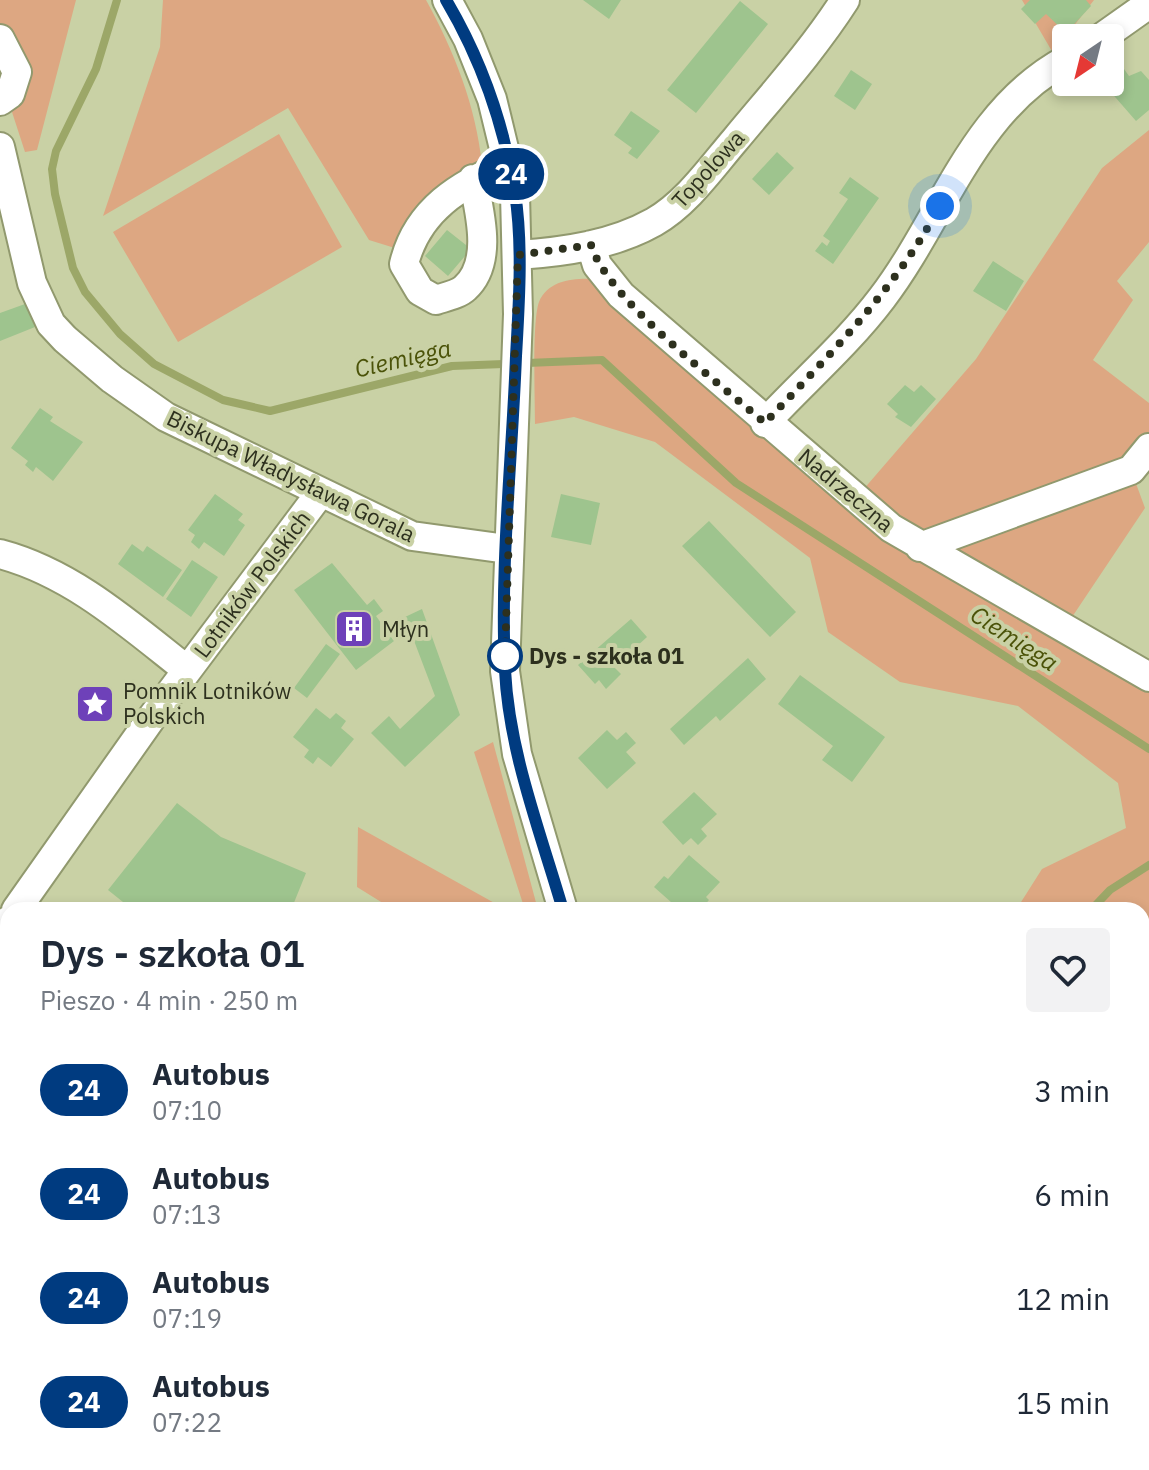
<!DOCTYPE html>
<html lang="pl">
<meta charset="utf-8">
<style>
body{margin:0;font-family:"IBM Plex Sans",sans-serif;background:#f2f2f3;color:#1f2937;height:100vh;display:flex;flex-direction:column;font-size:30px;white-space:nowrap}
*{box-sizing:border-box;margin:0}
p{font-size:26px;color:#747a83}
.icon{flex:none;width:44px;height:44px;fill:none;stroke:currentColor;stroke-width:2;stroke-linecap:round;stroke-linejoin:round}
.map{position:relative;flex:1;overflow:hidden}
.details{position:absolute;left:0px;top:902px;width:1150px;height:568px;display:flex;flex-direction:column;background:#fff;border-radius:24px 24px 0 0;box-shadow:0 4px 12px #0003}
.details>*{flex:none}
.badge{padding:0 16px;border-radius:26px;font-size:28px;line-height:52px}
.needle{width:52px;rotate:215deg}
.fabs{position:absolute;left:1052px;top:24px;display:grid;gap:16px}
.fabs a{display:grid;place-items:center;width:72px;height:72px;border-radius:8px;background:#fff;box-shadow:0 4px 12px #0003;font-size:40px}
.you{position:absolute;width:40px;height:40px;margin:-20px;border:6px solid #fff;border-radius:50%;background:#1a73e8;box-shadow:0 0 0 12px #1a73e833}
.map>.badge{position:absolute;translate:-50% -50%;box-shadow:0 0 0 4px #fff}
.round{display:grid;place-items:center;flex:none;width:84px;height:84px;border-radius:8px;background:#f2f2f3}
.headline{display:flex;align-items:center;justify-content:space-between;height:136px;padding:0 40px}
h1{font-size:38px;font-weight:600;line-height:60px}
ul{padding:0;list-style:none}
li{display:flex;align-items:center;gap:24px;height:104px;padding:0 40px}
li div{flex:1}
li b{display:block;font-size:30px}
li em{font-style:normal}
li .badge{min-width:88px;font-weight:700;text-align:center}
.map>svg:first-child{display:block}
.green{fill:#dda782}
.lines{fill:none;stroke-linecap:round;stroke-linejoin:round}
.stream{stroke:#9ca768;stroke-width:8}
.building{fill:#9ec48e}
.minor-casing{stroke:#91996e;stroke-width:32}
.minor{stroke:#fff;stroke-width:28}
.line-casing{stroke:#fff;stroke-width:18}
.line{stroke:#003b80;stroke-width:12}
.walk{stroke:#2d301e;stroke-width:8;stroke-dasharray:0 14.4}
.stop-dot{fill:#fff;stroke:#003b80;stroke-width:4}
.labels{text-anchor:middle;stroke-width:8;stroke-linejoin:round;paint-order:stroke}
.street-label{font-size:22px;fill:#2d301e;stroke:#c9d1a5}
.poi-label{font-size:22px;fill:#2d301e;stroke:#c9d1a5;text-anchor:start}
.stop-label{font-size:22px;font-weight:bold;fill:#2d301e;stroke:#c9d1a5;text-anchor:start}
.water-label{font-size:24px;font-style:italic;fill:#4b5309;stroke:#c9d1a5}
</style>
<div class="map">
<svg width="1149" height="1470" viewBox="0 0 1149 1470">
<rect width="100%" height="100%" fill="#c9d1a5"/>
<!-- green -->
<path class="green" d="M0 0H76L37 150 25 152 12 112 22 79 0 27Z
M163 0H426C454 51 476 106 482 165L398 249 369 240 288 108 103 216 160 47Z
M1022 0H1094L1053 53Z
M1149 130V242L1117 281 1133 300 1093 360 1149 403V448L1131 470 1145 508 1064 629 1149 677V1470H1088L1082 1462H1142V910H1016L1042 869 1126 828 1118 783 1018 706 900 682 828 632 810 558 655 442 574 417 535 424C535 399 532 321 539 302 548 280 574 278 594 279L856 498 976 359 1102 168Z
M279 134 342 247 178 342 113 232Z
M493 742 538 910H525L474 752Z
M358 827 507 910H394L357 887Z
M542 1462H636L632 1470H526Z"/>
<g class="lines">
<!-- stream -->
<path class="stream" d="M117 0 96 69 56 151 52 169 55 194 73 268 85 292 120 334 154 364 223 400 270 411 452 366 602 360 736 483 1149 749
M1091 910 1110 890 1149 865
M1142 1443 1149 1452"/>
</g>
<!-- building -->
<path class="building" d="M583 0H621L609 19Z
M1030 0H1086L1091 6 1066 33 1046 14 1035 24 1021 9Z
M740 1 768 24 696 113 667 90Z
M1124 69 1129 76 1141 71 1149 80V110L1136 121 1102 82H1110V77Z
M851 70 872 84 855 110 834 96Z
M631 111 660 131 637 159 628 153 632 148 614 135Z
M777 152 794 168 769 195 752 179Z
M850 177 879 198 833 264 815 251 822 242 827 246 830 241 823 236 848 199 839 193Z
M447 230 471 249 448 276 425 256Z
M993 261 1024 281 1006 311 973 291Z
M25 304 35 327 0 341V313Z
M905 385 914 392 921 385 936 399 911 427 895 417 898 414 887 404Z
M40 408 53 417 50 421 83 442 53 481 36 467 33 472 25 465 28 461 11 448Z
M215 494 243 514 238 520 245 525 224 556 204 542 199 549 191 542 195 535 188 530Z
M561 494 600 503 591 545 551 537Z
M709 521 796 612 770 637 682 546Z
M132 544 143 552 147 546 182 570 163 597 118 564Z
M192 560 218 577 191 617 166 599Z
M332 563 367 605 374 599 383 611 376 616 394 641 356 670 294 590Z
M422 609 460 715 405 767 371 733 389 716 400 729 435 696 405 617Z
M631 619 647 637 614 667 621 674 606 689 599 680 595 684 578 665Z
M326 644 340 654 307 698 294 688Z
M748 658 766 679 720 721 716 716 684 745 670 729Z
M800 675 885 737 852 782 822 760 833 746 778 704Z
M316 708 330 719 336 713 346 721 341 728 354 739 331 767 318 757 313 764 304 757 309 750 293 737Z
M607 730 617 740 626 732 636 743 626 752 636 763 607 789 578 758Z
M694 792 717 814 701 829 707 836 698 845 691 838 683 845 662 822Z
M177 803 221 837 306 873 291 910H133L108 890Z
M689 855 720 882 706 897 709 900 701 909 696 904 690 910H680L654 887 664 876 668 879Z
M0 1034 8 1038V1071L0 1087Z
M734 1462H764L760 1470H741L742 1467Z"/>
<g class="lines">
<defs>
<path id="minor" d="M447 0 468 39 492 99 515 194 518 314 505 671 517 754 563 910
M1101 38 1149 4
M0 39 17 72 10 94 0 101
M0 147 32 283 51 324 65 339 112 379 166 417 412 536 507 549
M473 179C479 210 494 262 465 288 459 294 445 297 436 300L420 291 404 264C417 210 460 184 509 164
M591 245 597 265 621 295 891 528 1149 677
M518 255C564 252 613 245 654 222 687 203 711 168 735 140 773 94 813 50 845 0
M765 423C803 382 848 343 882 298 943 218 972 111 1066 60
M920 547 1131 470 1149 448
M0 554C72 573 130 625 187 670
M16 910 150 720 321 492
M0 933 8 921
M906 1462 910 1470
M1082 1462 1088 1470
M523 1470 527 1462"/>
</defs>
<!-- minor casing -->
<use href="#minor" class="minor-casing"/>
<!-- minor -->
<use href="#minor" class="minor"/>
</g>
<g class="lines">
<defs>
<path id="line" d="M446 0C481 59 504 125 515 193 523 245 519 303 516 356 512 460 500 566 505 670 509 752 540 831 563 910"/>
</defs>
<!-- line casing -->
<use href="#line" class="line-casing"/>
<!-- line -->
<use href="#line" class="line"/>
<!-- walk -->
<path class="walk" d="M505 656 518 255 591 245C608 300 718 382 765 423 830 354 895 290 940 206"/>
</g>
<!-- icons -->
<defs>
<symbol id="building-square" viewBox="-11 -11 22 22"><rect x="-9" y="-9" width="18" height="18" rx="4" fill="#6e41b9" stroke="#c9d1a5"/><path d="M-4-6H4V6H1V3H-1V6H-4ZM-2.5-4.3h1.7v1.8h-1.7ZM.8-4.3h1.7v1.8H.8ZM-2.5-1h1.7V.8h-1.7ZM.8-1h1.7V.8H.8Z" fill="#fff"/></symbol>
<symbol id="sight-square" viewBox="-11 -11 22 22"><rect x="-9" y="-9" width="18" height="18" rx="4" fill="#6e41b9" stroke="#c9d1a5"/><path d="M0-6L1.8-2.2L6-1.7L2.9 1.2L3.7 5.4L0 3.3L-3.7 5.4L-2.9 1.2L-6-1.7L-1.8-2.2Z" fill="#fff"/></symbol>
</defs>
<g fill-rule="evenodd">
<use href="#building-square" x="332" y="607" width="44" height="44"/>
<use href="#sight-square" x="73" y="682" width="44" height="44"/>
</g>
<!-- markers -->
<circle class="stop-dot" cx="505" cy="656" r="16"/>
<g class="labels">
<!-- street labels -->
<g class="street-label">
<text transform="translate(708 169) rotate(-48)" y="8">Topolowa</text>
<text transform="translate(291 476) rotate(26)" y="8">Biskupa Władysława Gorala</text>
<text transform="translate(846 490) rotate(40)" y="8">Nadrzeczna</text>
<text transform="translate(252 584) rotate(-53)" y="8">Lotników Polskich</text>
</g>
<!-- poi labels -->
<g class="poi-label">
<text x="382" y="637">Młyn</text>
<text x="123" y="699">Pomnik Lotników<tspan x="123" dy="25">Polskich</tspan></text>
</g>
<!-- stop labels -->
<g class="stop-label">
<text x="529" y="664">Dys - szkoła 01</text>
</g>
<!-- water labels -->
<g class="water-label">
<text transform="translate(403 359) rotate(-13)" y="8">Ciemięga</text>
<text transform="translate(1014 639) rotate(33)" y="8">Ciemięga</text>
</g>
</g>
</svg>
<div class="fabs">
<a><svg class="needle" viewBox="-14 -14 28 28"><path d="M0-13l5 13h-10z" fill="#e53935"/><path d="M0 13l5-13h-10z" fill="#747a83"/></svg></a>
</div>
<div class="you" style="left:940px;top:206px"></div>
<b class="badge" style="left:511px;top:174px;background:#003b80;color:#fff">24</b>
<section class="details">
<div class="headline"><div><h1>Dys - szkoła 01</h1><p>Pieszo · 4 min · 250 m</p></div><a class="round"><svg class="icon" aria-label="heart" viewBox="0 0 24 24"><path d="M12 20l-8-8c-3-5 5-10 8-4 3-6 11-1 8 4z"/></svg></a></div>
<ul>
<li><span class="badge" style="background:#003b80;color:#fff">24</span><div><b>Autobus</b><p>07:10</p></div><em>3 min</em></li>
<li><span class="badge" style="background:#003b80;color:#fff">24</span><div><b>Autobus</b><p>07:13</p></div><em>6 min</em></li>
<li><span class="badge" style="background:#003b80;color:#fff">24</span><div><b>Autobus</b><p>07:19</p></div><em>12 min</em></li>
<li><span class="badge" style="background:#003b80;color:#fff">24</span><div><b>Autobus</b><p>07:22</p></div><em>15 min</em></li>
</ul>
</section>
</div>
